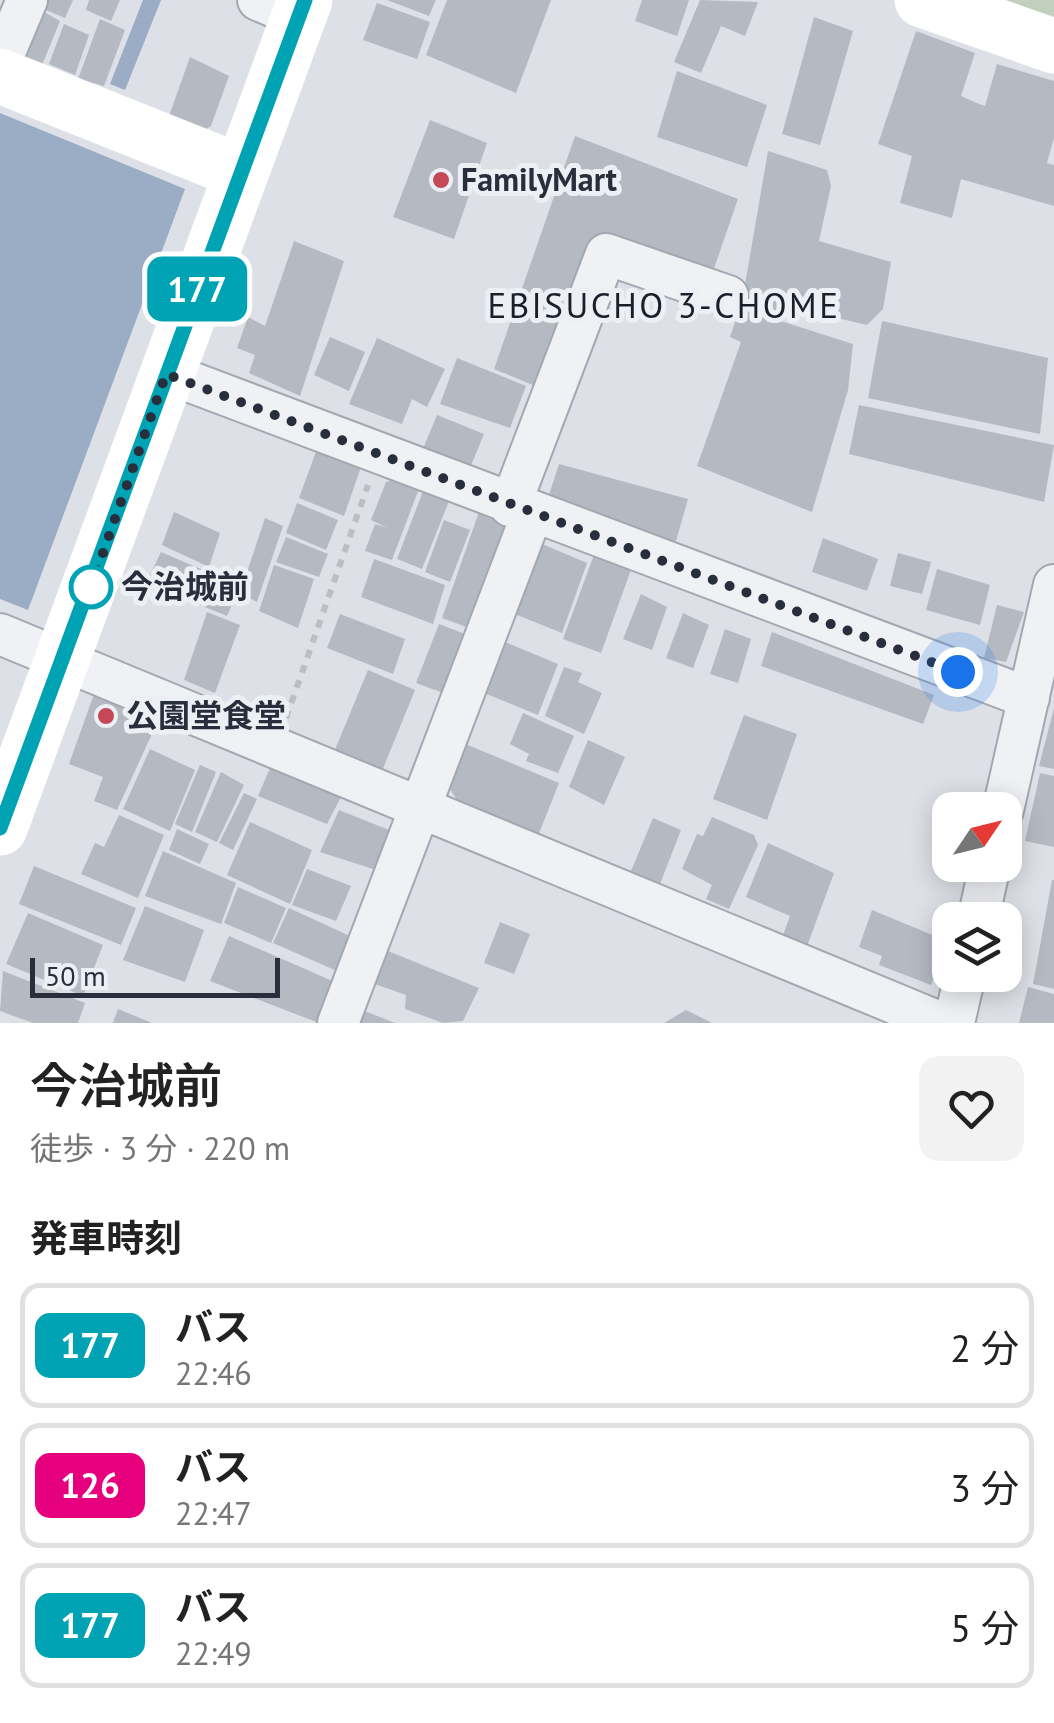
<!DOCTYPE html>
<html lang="ja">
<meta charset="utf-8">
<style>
body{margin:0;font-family:"PT Sans","Noto Sans JP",sans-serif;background:#f2f2f2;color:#222;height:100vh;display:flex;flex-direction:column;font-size:38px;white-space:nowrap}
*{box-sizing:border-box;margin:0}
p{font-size:32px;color:#767676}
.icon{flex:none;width:55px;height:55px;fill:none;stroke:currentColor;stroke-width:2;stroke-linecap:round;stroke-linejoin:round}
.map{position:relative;height:1023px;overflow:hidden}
.panel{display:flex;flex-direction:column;background:#fff;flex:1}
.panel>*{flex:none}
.badge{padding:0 20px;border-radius:15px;font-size:35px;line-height:65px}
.needle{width:65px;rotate:55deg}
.tools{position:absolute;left:932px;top:792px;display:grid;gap:20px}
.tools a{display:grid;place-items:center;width:90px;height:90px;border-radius:20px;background:#fff;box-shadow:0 5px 25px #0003;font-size:50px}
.scale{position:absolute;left:30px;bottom:25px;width:250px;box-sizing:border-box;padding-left:10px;border:5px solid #282e3c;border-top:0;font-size:28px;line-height:35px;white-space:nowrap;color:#282e3c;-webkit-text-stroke:8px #eceff4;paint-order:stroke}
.you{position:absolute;width:50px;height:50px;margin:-25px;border:8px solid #fff;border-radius:50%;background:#1a73e8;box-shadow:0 0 0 15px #1a73e833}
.map>.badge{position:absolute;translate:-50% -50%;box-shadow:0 0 0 5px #fff}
h2{padding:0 30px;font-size:38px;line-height:90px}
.round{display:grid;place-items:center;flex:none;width:105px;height:105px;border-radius:20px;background:#f2f2f2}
.overview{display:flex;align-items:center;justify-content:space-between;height:170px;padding:0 30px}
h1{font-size:48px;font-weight:600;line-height:75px}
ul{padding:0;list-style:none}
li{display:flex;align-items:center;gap:30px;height:125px;margin:0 20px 15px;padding:0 10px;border:5px solid #e0e0e0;border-radius:20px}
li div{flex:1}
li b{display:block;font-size:38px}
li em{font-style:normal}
li .badge{min-width:110px;font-weight:700;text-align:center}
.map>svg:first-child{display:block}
.green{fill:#c2cfbf}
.water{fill:#9aadc4}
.building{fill:#b5b9c2}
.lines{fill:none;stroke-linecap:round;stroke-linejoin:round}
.street-casing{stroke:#a3a7b0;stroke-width:44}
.path{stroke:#bbbec5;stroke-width:6;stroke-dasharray:8 8;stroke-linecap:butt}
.street{stroke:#eff1f5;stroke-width:40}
.secondary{stroke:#fff;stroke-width:55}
.line-casing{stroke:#fff;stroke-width:22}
.line{stroke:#00a3b4;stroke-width:15}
.walk{stroke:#282e3c;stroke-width:10;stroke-dasharray:0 18}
.poi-dot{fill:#c54857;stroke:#eceff4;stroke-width:4}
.stop-dot{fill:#fff;stroke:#00a3b4;stroke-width:5}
.labels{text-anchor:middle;stroke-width:10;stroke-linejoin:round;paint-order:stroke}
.poi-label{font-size:32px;font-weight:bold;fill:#282e3c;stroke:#eceff4;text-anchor:start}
.stop-label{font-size:32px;font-weight:bold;fill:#282e3c;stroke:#eceff4;text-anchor:start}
.neighbourhood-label{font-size:35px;letter-spacing:2.5px;fill:#1a1f2c;stroke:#eceff4}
</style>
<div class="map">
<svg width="1054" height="1023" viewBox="0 0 1054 1023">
<rect width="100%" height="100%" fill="#dde0e6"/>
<!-- green -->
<path class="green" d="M1002 0H1054V20Z"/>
<!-- water -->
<path class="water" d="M143 0H161L125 90 110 84Z
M0 113 185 189 28 610 0 599Z"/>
<!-- building -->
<path class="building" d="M41 0H73L65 18 39 7Z
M89 0H120L111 21 86 10Z
M387 0H436L429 16Z
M447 0H551L516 93 426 55Z
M642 0H689L677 36 635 21Z
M700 0 758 2 745 36 721 26 701 73 674 62Z
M377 3 430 22 417 59 363 40Z
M37 8 60 21 42 65 19 55Z
M814 17 853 31 820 145 782 134Z
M100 19 125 30 104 86 78 79Z
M64 24 89 35 75 75 49 64Z
M916 31 975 53 961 96 979 104 985 106 997 64 1054 81V138L1047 163 1054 165V206L961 179 952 218 900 203 912 156 878 144Z
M190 57 229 76 211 126 203 131 169 116Z
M677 71 767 105 747 167 657 137Z
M430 120 487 143 454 239 393 217Z
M575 136 738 199 710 280 600 240 540 388 494 369Z
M768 151 827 170 831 186 819 241 891 262 883 309 867 325 803 310 801 317 742 302Z
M294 241 344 261 300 396 249 373 255 355 237 348 248 317 265 326Z
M740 308 853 344 848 390 812 512 697 466 741 342 730 337Z
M882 321 1048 358 1040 434 868 398Z
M330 337 365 352 349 391 314 375Z
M377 338 445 369 427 407 412 399 402 424 349 404Z
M457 358 526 386 510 428 440 404Z
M859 405 1054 445 1044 502 849 454Z
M437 415 484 434 470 468 422 451Z
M317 449 361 467 344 516 299 498Z
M559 464 688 499 674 548 546 504Z
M399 477 420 486 392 560 365 551 375 524 387 528 371 520 386 482Z
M425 486 451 496 422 569 397 559Z
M297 503 338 520 326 550 286 533Z
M480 509 510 521 469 628 442 618Z
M174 512 220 533 209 567 162 545Z
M265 518 283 526 257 602 240 593Z
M444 520 470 530 450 582 425 572Z
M286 537 328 554 319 577 276 562Z
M823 538 878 559 867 591 812 572Z
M540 543 587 563 562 633 512 613Z
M161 552 240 586 227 616 146 583Z
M595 552 632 567 601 653 563 639Z
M898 553 931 562 922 594 890 586Z
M374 559 445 585 433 624 361 597Z
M274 565 314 579 298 628 259 611Z
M937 569 990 585 980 625 926 610Z
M641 594 667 607 652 650 623 639Z
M997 605 1024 612 1006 662 984 658Z
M207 612 240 625 215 693 184 680Z
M683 613 709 625 693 668 666 658Z
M340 614 405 639 393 674 327 648Z
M439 624 468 635 446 694 416 683Z
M725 629 751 639 738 683 710 674Z
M772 632 934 695 923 724 761 666Z
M498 639 558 664 538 715 479 691Z
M564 667 582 673 578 682 602 693 584 734 545 716Z
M368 670 415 690 382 771 334 752Z
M94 694 147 712 140 728 152 734 117 810 94 801 103 777 69 764Z
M1054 708V769L1039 766Z
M523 713 574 736 558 773 526 761 529 754 510 744Z
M744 715 797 734 767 820 713 799Z
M588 740 625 757 604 805 569 787Z
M463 743 559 783 538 836 457 800 448 786Z
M150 749 195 770 170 831 123 809Z
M200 765 216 772 192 832 175 824Z
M271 766 341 797 327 824 258 796Z
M221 772 244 785 217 842 195 832Z
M1040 773 1054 776V847L1025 841Z
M244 793 257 799 233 850 219 843Z
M339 810 389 830 376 870 320 852Z
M119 815 164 835 138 898 81 874 95 843 104 847Z
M712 817 754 835 758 845 729 909 706 899 712 885 682 869 697 834 703 836Z
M653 818 681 830 658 889 629 876Z
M250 822 312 850 290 904 227 875Z
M177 829 209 844 200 864 169 850Z
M768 843 834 873 806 949 782 938 790 916 746 897Z
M163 851 236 883 221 924 145 896Z
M34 866 136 908 121 945 19 904Z
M307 869 351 886 336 921 292 905Z
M1052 880H1054V989L1033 984Z
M238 887 286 908 271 943 224 923Z
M145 906 204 930 185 982 123 960Z
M289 908 352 937 337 971 273 943Z
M872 910 947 941 931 985 879 965 882 956 859 947Z
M28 913 103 945 83 996 6 964Z
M500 922 530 934 514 974 484 963Z
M229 936 335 982 319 1023 210 981Z
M388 951 479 988 463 1021 443 1023 405 1009 406 995 375 984Z
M3 971 85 1003 78 1023H33L0 1011Z
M1028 987 1054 994V1023H1019Z
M357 1008 395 1023H350Z
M118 1009 152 1023H113Z
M686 1010 712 1023H664Z"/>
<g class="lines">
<defs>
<path id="street" d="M258 0 298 17
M0 64 27 0
M167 373 1029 698
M510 506 606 254 728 296
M0 634 942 1023
M1003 810 1054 585
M978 920 990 865
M338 1023 532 514
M954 1023 965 975"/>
</defs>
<!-- street casing -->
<use href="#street" class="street-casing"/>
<!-- path -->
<path class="path" d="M286 718 368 485"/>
<!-- street -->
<use href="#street" class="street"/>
<!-- secondary -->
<path class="secondary" d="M922 0 1054 46
M0 76 241 172
M0 828 305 0"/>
</g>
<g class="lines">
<defs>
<path id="line" d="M0 828 305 0"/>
</defs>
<!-- line casing -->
<use href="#line" class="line-casing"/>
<!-- line -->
<use href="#line" class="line"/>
<!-- walk -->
<path class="walk" d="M91 587 166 374 958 672"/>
</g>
<!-- markers -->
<g class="poi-dot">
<circle cx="441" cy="180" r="10"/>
<circle cx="106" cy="716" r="10"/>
</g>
<circle class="stop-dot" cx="91" cy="587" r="20"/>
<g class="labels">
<!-- poi labels -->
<g class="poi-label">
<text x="461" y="191">FamilyMart</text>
<text x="126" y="727">公園堂食堂</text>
</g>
<!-- stop labels -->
<g class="stop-label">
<text x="121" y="598">今治城前</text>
</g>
<!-- neighbourhood labels -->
<g class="neighbourhood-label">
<text x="664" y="318">EBISUCHO 3-CHOME</text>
</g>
</g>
</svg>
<div class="tools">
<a><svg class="needle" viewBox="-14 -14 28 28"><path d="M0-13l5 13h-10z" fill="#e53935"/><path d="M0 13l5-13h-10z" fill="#767676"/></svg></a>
<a><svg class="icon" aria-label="layers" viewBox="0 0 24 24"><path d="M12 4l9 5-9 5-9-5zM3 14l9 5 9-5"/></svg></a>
</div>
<div class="scale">50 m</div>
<div class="you" style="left:958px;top:672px"></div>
<b class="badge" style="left:197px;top:289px;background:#00a3b4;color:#fff">177</b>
</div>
<section class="panel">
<div class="overview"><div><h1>今治城前</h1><p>徒歩 · 3 分 · 220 m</p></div><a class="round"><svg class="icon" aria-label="heart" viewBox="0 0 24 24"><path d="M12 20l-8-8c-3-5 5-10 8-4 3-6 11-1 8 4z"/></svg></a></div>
<h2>発車時刻</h2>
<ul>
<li><span class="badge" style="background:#00a3b4;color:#fff">177</span><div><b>バス</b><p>22:46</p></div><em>2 分</em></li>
<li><span class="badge" style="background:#e6007e;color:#fff">126</span><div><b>バス</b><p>22:47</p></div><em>3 分</em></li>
<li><span class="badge" style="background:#00a3b4;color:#fff">177</span><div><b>バス</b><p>22:49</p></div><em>5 分</em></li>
</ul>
</section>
